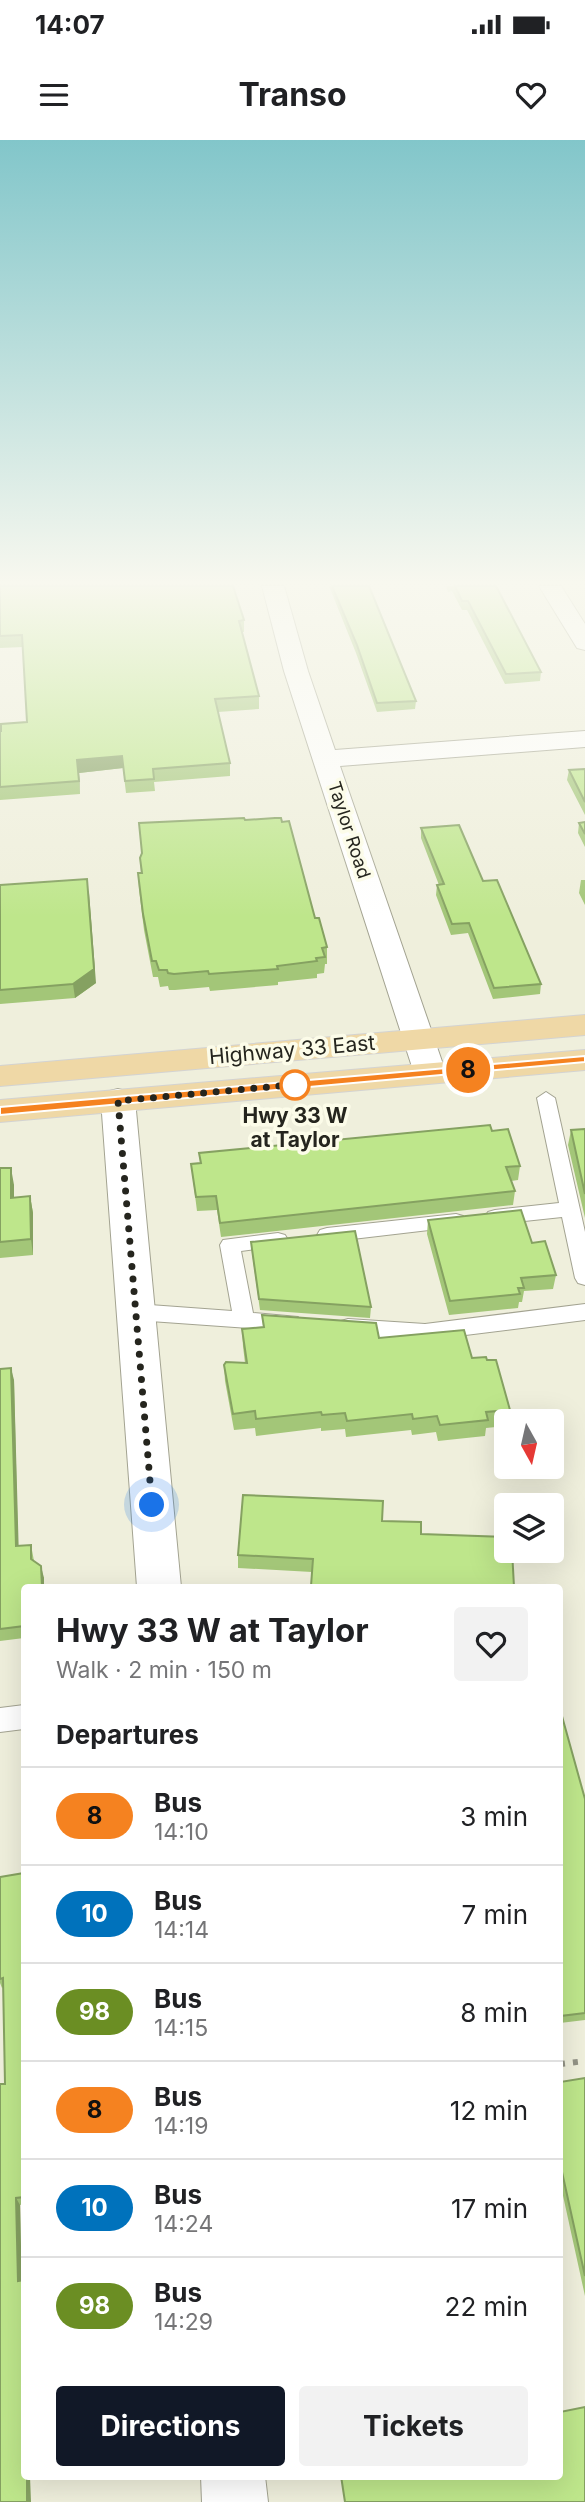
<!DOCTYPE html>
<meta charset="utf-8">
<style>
body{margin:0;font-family:Inter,sans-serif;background:#f2f2f2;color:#202124;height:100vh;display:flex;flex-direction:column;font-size:26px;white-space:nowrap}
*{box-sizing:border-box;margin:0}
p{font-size:23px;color:#757577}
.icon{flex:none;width:38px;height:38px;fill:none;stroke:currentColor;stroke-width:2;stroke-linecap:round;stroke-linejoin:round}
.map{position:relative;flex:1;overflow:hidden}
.side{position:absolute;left:21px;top:1444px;width:542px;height:896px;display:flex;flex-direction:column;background:#fff;border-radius:7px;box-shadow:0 7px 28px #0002}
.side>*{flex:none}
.badge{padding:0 14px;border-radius:23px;font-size:24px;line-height:46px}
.needle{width:46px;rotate:172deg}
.controls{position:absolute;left:494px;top:1269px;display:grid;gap:14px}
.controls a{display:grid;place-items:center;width:70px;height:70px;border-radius:7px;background:#fff;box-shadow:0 7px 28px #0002;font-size:35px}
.you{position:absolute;width:35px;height:35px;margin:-18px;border:5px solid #fff;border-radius:50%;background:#1a73e8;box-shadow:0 0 0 10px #1a73e833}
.map>.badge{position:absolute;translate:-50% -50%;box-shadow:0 0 0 4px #fff}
h2{padding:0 35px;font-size:26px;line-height:63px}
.round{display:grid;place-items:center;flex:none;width:74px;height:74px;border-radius:7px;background:#f2f2f2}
.head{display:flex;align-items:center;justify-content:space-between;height:119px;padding:0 35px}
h1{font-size:33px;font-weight:700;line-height:52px}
.button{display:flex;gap:14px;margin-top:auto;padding:14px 35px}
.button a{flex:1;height:80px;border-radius:7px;background:#111827;color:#fff;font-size:28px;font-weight:700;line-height:80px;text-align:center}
.button a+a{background:#f2f2f2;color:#202124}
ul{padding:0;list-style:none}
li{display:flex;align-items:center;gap:21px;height:98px;padding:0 35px;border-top:2px solid #e0e0e0}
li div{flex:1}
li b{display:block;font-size:26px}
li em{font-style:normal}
li .badge{min-width:77px;font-weight:700;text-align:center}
.status{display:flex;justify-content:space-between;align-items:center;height:49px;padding:0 35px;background:#fff;direction:ltr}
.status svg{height:19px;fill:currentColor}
header{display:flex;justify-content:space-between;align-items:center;height:91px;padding:0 35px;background:#fff;font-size:32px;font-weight:700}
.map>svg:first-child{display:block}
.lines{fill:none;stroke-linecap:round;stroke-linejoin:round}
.service-casing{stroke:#a3a391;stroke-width:2}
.minor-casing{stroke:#a3a391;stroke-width:2}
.primary-casing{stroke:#d3d3d2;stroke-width:2}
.path{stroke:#929285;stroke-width:6;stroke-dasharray:5 8;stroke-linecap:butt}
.service{fill:#fff;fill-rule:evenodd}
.minor{fill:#fff;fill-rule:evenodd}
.primary{fill:#efd8a6;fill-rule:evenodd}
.wall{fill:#a3c678}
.shaded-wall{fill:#85a161}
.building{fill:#bee68b;stroke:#85a161;stroke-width:2}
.line{fill:#f58220;stroke:#fff;stroke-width:2}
.walk{stroke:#25251e;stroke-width:7;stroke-dasharray:0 12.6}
.stop-dot{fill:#fff;stroke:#f58220;stroke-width:3.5}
.labels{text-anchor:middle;stroke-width:7;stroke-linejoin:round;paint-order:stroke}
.far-street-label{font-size:18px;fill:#25251e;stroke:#fcfce9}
.street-label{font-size:21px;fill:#25251e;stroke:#fcfce9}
.stop-label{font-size:21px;font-weight:bold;fill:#25251e;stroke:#fcfce9}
</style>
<div class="status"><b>14:07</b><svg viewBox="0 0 49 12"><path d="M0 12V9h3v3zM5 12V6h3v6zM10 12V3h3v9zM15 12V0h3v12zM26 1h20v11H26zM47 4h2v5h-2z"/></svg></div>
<header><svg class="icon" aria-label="menu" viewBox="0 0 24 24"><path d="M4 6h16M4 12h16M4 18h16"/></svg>Transo<svg class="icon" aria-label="heart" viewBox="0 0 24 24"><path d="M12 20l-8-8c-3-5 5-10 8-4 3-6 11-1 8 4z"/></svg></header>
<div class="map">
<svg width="585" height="2362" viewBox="0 0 585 2362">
<rect width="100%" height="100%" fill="#efefdc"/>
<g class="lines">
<defs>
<path id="service" d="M546 952 555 958 585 1092V1145L578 1143 575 1138 562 1077 495 1084 488 1082 485 1077 488 1072 495 1070 559 1063 537 958Z
M456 1074 463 1076 466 1081 463 1086 327 1102 320 1100 317 1095 320 1090 327 1088Z
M278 1093 285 1095 288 1100 285 1105 241 1111 253 1173 298 1177 302 1183 298 1189 291 1191 136 1180 129 1177 126 1172 129 1167 136 1164 232 1171 220 1105 223 1100Z
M585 1164V1180L425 1200 348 1195 341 1193 337 1187 341 1181 348 1179 425 1184Z
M24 1565V1589L0 1592V1568Z"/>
<path id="minor" d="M262 446H284L308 531 335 610 585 591V607L340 626 446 933 442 940 430 943 418 940 414 933 284 531Z
M539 446H561L585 484V510L577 508Z
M118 949 130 952 135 960 181 1447H137L101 960 106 952Z
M201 2336H265L268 2362H202Z"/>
<path id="primary" d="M585 875V895L0 946V926Z
M585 910V930L0 982V960Z"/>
</defs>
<!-- service casing -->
<use href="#service" class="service-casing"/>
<!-- minor casing -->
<use href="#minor" class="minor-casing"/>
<!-- primary casing -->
<use href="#primary" class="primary-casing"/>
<!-- path -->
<path class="path" d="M560 1924 585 1921"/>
<!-- service -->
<use href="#service" class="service"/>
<!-- minor -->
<use href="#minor" class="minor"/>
<!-- primary -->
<use href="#primary" class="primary"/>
</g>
<!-- wall -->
<path class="wall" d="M0 446 244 480V492H242L259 556V569L218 572 230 623V636L154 642 155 651 126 653 123 628 79 633 80 654 0 660V591L27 582 23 507 0 508Z
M329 446H369L416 561 415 569 377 572 356 513Z
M446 446H496L541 532 540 541 505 544 467 470H462L452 451 448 452Z
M585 629V675L567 640 569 630Z
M245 680 315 778 327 807V824H325L324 833 317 834V838L278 842V845L210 851 209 847 175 850H169L168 846 160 847 158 837H153L144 790 139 749 138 733H141L140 718 142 714 139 683Z
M585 682V707L578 693 579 683Z
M421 688 483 741 541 844 540 854 493 859 468 793 451 795 436 755 437 745H439L421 698Z
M581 740H585V765L579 753Z
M0 745 96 843 75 858 0 864Z
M585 989V1078L568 1005 571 990Z
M492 991 520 1026 518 1040 511 1041 515 1051 513 1065 221 1097 217 1070 197 1071 191 1024 200 1023 199 1013Z
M0 1028 14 1045V1058L30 1056 33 1073V1115L0 1118Z
M428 1080 532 1103 556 1135 553 1149 524 1151 522 1162H519L518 1168 449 1175 427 1094Z
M251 1102 371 1167 370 1178 260 1170 252 1113Z
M262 1175 379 1198 472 1218 510 1270 508 1281H506V1286L486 1288 485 1296 438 1301 436 1292 412 1295 411 1290 346 1297 345 1289 321 1291V1288L256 1296 255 1288 234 1290 225 1241 224 1225 245 1223 243 1206 242 1189 263 1187Z
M0 1229 14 1240 18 1406 31 1405 34 1421 44 1438 24 1447V1498L0 1501Z
M382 1381 421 1394 514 1447H311L312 1432 238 1428V1415Z
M560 1569 585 1659V1880L560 1883Z
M24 1733V2064L20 2065 24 2336 5 1944 3 1847 2 1848 0 1843V1737Z
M585 1938V2156L560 2042V1942Z"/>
<!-- shaded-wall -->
<path class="shaded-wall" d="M122 616 123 628 79 633 80 654 77 620Z
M89 753 96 843 75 858 73 844Z
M11 1028 14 1045V1074L11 1058Z
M30 1056 33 1073V1115L31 1099Z
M11 1228 14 1240 19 1419 16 1406Z
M41 1426 44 1438V1447H42Z
M16 2058 20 2065 22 2147 18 2141Z
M27 2336H30L31 2362H27Z"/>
<!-- building -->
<path class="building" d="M0 446H233L244 480 239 481 259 556 215 559 230 623 153 629 154 639 125 641 122 616 77 620 79 641 0 647V591H1V584L27 582 22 495 0 496Z
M332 446H369L416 561 377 563 357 505Z
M455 446H496L541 532 506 534 468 461H462Z
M585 629V662L569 630Z
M244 678 245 680 275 678H281L282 682 289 681 315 778H319L327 807 322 808 325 817 316 818 317 821 277 826 278 829 209 834 208 831 174 834 168 833 167 830H159L156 821H152L143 774 138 733H142L140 718 142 713 139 683Z
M585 682V694L579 683Z
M459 685 483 741 497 740 541 844 494 848 469 783 452 784 437 745 444 744 421 688Z
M87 739 94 829 73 844 0 850V745Z
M490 985 492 991 508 989 520 1026 506 1027 515 1051 220 1083 216 1056 196 1057 191 1024 201 1023 199 1013Z
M585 989V1054L571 990Z
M0 1028H11V1058L30 1056 31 1099 0 1102Z
M521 1070 532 1103 545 1101 556 1135 521 1138 524 1148H518L520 1154 450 1161 428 1080Z
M355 1091 371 1167 259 1159 251 1102Z
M262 1175 376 1183 379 1198 464 1190 472 1218 486 1217 487 1220H496L510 1270 486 1272 488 1280 440 1285 437 1276 413 1279 412 1274 347 1281 345 1273 322 1275 321 1272 256 1279 255 1271 233 1274 224 1225 226 1222 247 1223 242 1189 264 1187Z
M11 1228 16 1406 31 1405V1419L41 1426 42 1447H24V1486L0 1489V1229Z
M243 1355 383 1361 382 1381 421 1382V1394L506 1397V1410H512L514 1447H322V1446H311L313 1419 238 1415Z
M560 1569 585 1659V1873L560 1876Z
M24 1733V2057L16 2058 18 2141 24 2140V2336H27V2362H0V1944H5L3 1838 0 1839V1737Z
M585 1938V2136L560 2023V1942Z
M585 2267V2362H345L341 2336H560V2272Z"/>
<!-- sky -->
<linearGradient id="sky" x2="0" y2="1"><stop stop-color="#82c6ca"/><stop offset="0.57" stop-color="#f8f8ef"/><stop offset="1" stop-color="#f8f8ef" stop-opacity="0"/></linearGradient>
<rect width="585" height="777" fill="url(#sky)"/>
<!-- line -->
<path class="line" d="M585 916V922L0 975V967Z"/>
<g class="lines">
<!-- walk -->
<path class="walk" d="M152 1365 118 961 300 944 295 945"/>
</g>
<!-- markers -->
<circle class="stop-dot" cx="295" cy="945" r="14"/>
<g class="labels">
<!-- far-street labels -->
<g class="far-street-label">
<text transform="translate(349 690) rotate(72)" y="6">Taylor Road</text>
</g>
<!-- street labels -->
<g class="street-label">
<text transform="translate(292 910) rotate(-5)" y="7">Highway 33 East</text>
</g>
<!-- stop labels -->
<g class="stop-label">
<text x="295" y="983">Hwy 33 W<tspan x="295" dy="24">at Taylor</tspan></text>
</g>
</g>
</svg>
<div class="controls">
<a><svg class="needle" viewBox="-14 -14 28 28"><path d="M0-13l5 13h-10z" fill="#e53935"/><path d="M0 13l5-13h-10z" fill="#757577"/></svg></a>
<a><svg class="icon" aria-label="layers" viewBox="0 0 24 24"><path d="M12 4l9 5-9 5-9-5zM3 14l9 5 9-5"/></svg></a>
</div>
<div class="you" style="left:152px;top:1365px"></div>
<b class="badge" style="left:468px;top:930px;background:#f58220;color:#111">8</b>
<section class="side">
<div class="head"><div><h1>Hwy 33 W at Taylor</h1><p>Walk · 2 min · 150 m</p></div><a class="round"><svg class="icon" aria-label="heart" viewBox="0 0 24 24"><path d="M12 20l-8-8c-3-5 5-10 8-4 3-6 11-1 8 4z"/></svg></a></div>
<h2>Departures</h2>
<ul>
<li><span class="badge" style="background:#f58220;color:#111">8</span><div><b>Bus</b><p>14:10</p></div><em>3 min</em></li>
<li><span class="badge" style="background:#0072bc;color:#fff">10</span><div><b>Bus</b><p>14:14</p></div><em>7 min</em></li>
<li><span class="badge" style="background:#6b8e23;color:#fff">98</span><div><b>Bus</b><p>14:15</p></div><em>8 min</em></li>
<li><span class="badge" style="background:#f58220;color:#111">8</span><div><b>Bus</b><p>14:19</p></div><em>12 min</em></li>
<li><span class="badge" style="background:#0072bc;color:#fff">10</span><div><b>Bus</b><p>14:24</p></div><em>17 min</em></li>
<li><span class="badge" style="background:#6b8e23;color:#fff">98</span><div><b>Bus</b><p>14:29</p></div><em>22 min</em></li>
</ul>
<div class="button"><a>Directions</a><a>Tickets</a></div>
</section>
</div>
